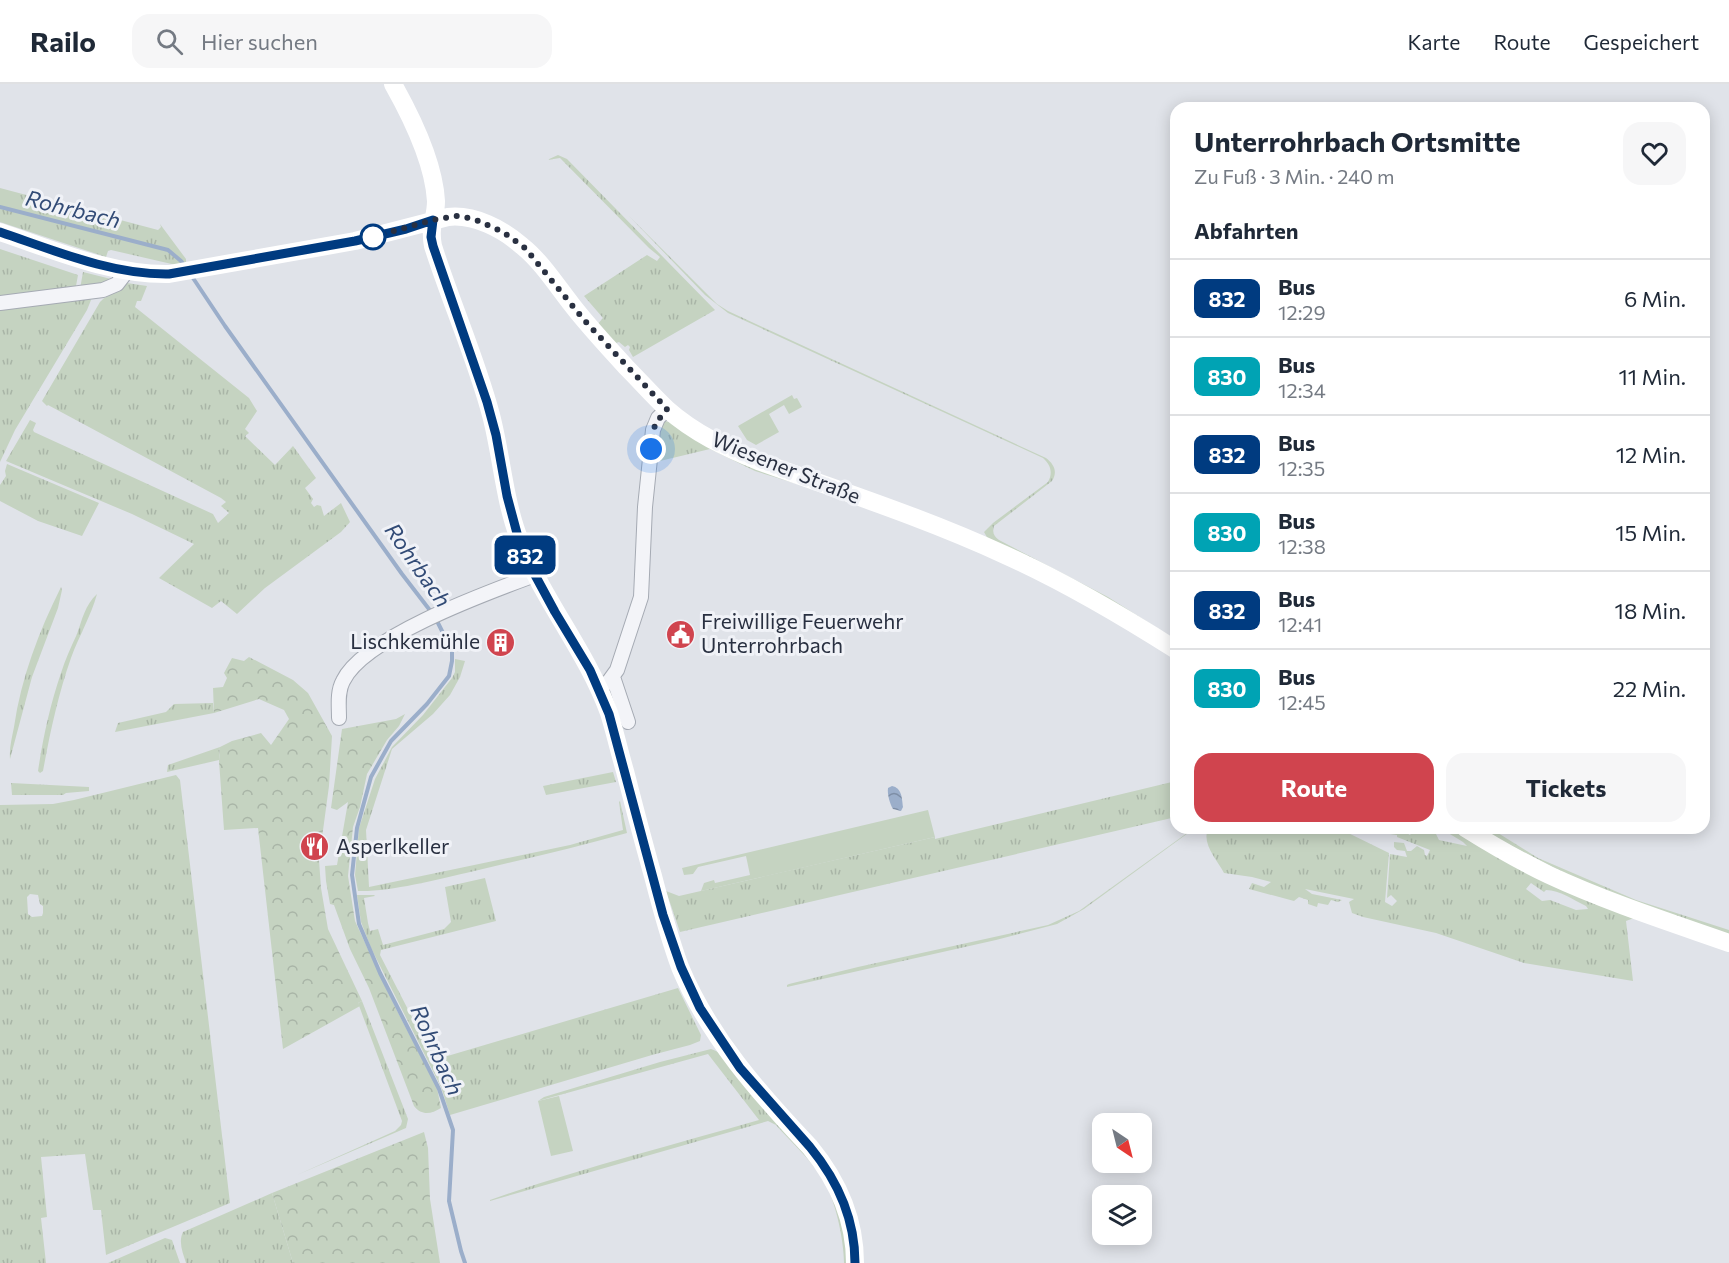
<!DOCTYPE html>
<html lang="de">
<meta charset="utf-8">
<style>
body{margin:0;font-family:Commissioner,sans-serif;background:#f6f6f7;color:#1f2937;height:100vh;display:flex;flex-direction:column;font-size:22px;white-space:nowrap}
*{box-sizing:border-box;margin:0}
p{font-size:20px;color:#747a83}
.icon{flex:none;width:33px;height:33px;fill:none;stroke:currentColor;stroke-width:2;stroke-linecap:round;stroke-linejoin:round}
.map{position:relative;flex:1;overflow:hidden}
.sheet{position:absolute;left:1170px;top:18px;width:540px;height:732px;display:flex;flex-direction:column;background:#fff;border-radius:18px;box-shadow:0 3px 15px #0003}
.sheet>*{flex:none}
.badge{padding:0 12px;border-radius:9px;font-size:21px;line-height:39px}
.needle{width:39px;rotate:145deg}
.controls{position:absolute;left:1092px;top:1029px;display:grid;gap:12px}
.controls a{display:grid;place-items:center;width:60px;height:60px;border-radius:12px;background:#fff;box-shadow:0 3px 15px #0003;font-size:30px}
.you{position:absolute;width:30px;height:30px;margin:-15px;border:4px solid #fff;border-radius:50%;background:#1a73e8;box-shadow:0 0 0 9px #1a73e833}
.map>.badge{position:absolute;translate:-50% -50%;box-shadow:0 0 0 3px #fff}
h2{padding:0 24px;font-size:22px;line-height:54px}
.round{display:grid;place-items:center;flex:none;width:63px;height:63px;border-radius:18px;background:#f6f6f7}
.headline{display:flex;align-items:center;justify-content:space-between;height:102px;padding:0 24px}
h1{font-size:28px;font-weight:700;line-height:45px}
.cta{display:flex;gap:12px;margin-top:auto;padding:12px 24px}
.cta a{flex:1;height:69px;border-radius:18px;background:#d0444e;color:#fff;font-size:24px;font-weight:700;line-height:69px;text-align:center}
.cta a+a{background:#f6f6f7;color:#1f2937}
ul{padding:0;list-style:none}
li{display:flex;align-items:center;gap:18px;height:78px;padding:0 24px;border-top:2px solid #e0e1e3}
li div{flex:1}
li b{display:block;font-size:22px}
li em{font-style:normal}
li .badge{min-width:66px;font-weight:700;text-align:center}
header{display:flex;align-items:center;gap:36px;box-sizing:border-box;height:84px;padding:0 30px;background:#fff;border-bottom:2px solid #e0e1e3}
header strong{font-size:28px}
nav{display:flex;gap:33px;margin-inline-start:auto;font-size:21px}
.search{width:420px;height:54px;background:#f6f6f7;display:flex;align-items:center;gap:15px;box-sizing:border-box;padding:0 21px;border-radius:18px;color:#747a83;font-size:22px}
.map>svg:first-child{display:block}
.grass{fill:url(#grass-tufts);fill-rule:evenodd}
.forest{fill:url(#forest-crowns)}
.garden{fill:#c5d3c1}
.water{fill:url(#water-waves)}
.lines{fill:none;stroke-linecap:round;stroke-linejoin:round}
.stream{stroke:#9baeca;stroke-width:4}
.minor-casing{stroke:#a5aab3;stroke-width:16}
.minor{stroke:#f3f4f8;stroke-width:14}
.secondary{stroke:#fff;stroke-width:18}
.line-casing{stroke:#fff;stroke-width:14}
.line{stroke:#003b80;stroke-width:9}
.walk{stroke:#293041;stroke-width:6;stroke-dasharray:0 10.8}
.stop-dot{fill:#fff;stroke:#003b80;stroke-width:3}
.labels{text-anchor:middle;stroke-width:6;stroke-linejoin:round;paint-order:stroke}
.street-label{font-size:21px;fill:#293041;stroke:#f0f2f7}
.poi-label{font-size:21px;fill:#293041;stroke:#f0f2f7;text-anchor:start}
.water-label{font-size:22px;font-style:italic;fill:#324b76;stroke:#f0f2f7}
</style>
<header>
<strong>Railo</strong>
<div class="search"><svg class="icon" aria-label="search" viewBox="0 0 24 24"><circle cx="10" cy="10" r="6"/><path d="M15 15l6 6"/></svg>Hier suchen</div>
<nav><a>Karte</a><a>Route</a><a>Gespeichert</a></nav>
</header>
<div class="map">
<svg width="1729" height="1179" viewBox="0 0 1729 1179">
<defs>
<pattern id="grass-tufts" width="24" height="20" patternUnits="userSpaceOnUse" patternTransform="scale(1.5)"><rect width="24" height="20" fill="#c5d3c1"/><path d="M3 7l-1-3M5 7V3M7 7l1-3M15 17l-1-3M17 17v-4M19 17l1-3" fill="none" stroke="#a9b5a7"/></pattern>
<pattern id="forest-crowns" width="20" height="18" patternUnits="userSpaceOnUse" patternTransform="scale(1.5)"><rect width="20" height="18" fill="#c5d3c1"/><path d="M2 6a3 3 0 1 1 6 0M12 15a3 3 0 1 1 6 0" fill="none" stroke="#a9b5a7"/></pattern>
<pattern id="water-waves" width="16" height="10" patternUnits="userSpaceOnUse" patternTransform="scale(1.5)"><rect width="16" height="10" fill="#9baeca"/><path d="M0 5q4-4 8 0t8 0" fill="none" stroke="#7e8ea6"/></pattern>
</defs>
<rect width="100%" height="100%" fill="#e0e3e9"/>
<!-- grass -->
<path class="grass" d="M558 71 567 75 715 226 633 273 629 266 630 263 628 261 625 263 619 258 616 259 596 242 603 234 584 212 647 171 657 177 660 173 649 164 560 74 547 76Z
M0 104 158 146 161 143 160 140 186 175V178L176 181 111 166 108 167 106 173 0 138Z
M628 131 717 220 728 227 1046 374C1054 380 1058 388 1052 397L994 442C992 449 994 452 999 456L1108 513 1176 556 988 455 984 448 993 439 1048 398C1053 389 1051 381 1043 374L728 229 705 211Z
M0 165 78 191 76 202 0 213Z
M83 188 111 195V198L80 205Z
M127 199 147 202 141 217H137L135 223 249 314 257 327 245 345 249 349 245 352 275 381 293 362 316 394 305 404 313 415 311 419 314 423 317 421 321 422 324 432 341 419 350 438 341 448 265 504 237 530 221 517 212 524 159 494 194 460 132 430 6 377 30 336 36 339 33 346 34 348 213 430 218 439 229 429 221 422 226 418 221 414 48 321 47 322 42 317 100 218C108 209 119 209 127 199Z
M88 213 91 216 87 226 15 346 0 378V223L85 214 87 216H89Z
M665 337 676 340 807 403 755 387 710 365 660 377 657 370 661 341Z
M7 380 99 419 82 452 38 437 0 417V401L6 392 5 387Z
M61 503 62 506 58 524 32 593 10 675C9 665 12 653 14 643 21 594 39 547 61 503Z
M97 510C91 532 79 552 71 574 58 611 50 649 43 687L40 689 38 687C43 654 50 621 61 589 65 576 71 563 77 550 82 536 85 521 97 510Z
M455 575 465 577 460 593 450 611 433 630 392 665 366 746 369 803 570 761 623 746 619 718 620 717 627 749C574 764 520 776 466 789 434 796 390 808 358 807L355 791 359 744 375 695 392 663 423 631 452 594 455 588Z
M213 619 214 629 115 648 118 639 166 628 174 620Z
M220 663 219 676 167 688 168 681Z
M613 688 616 698 546 711 543 702Z
M176 691 180 696 230 1119 106 1171 101 1126H93L85 1070 41 1073 47 1133 41 1134 46 1179H0V721L53 720 74 716ZM30 810 38 811 40 820 43 822V829L42 832 32 833 28 830 27 813Z
M1176 697V733L680 848 666 807 679 812 935 753V755Z
M11 699 89 703V707L66 709 63 711H12Z
M1194 744H1195L1084 825 1057 840 996 856 787 903V901L789 900 858 883 1048 841 1079 827Z
M1209 744H1338L1389 769 1385 818 1392 822 1397 817 1391 811 1387 814 1390 770 1407 773 1405 767 1397 766 1394 763V758L1404 759 1407 767H1411L1417 762 1424 766 1425 771 1427 772 1430 766 1397 753V751L1390 750 1394 744H1398L1410 751 1413 747 1412 744H1421L1423 747 1436 750 1439 756 1467 762 1463 758 1440 744H1451L1468 754 1634 834 1626 837 1633 897 1524 879 1436 849 1363 833 1352 829 1349 818 1354 815 1305 805 1312 810 1342 816 1338 818 1331 816 1328 821 1318 819 1317 823 1308 820V816L1299 813 1294 817 1249 805 1252 799 1264 803 1271 798 1252 793 1224 789C1217 776 1200 758 1209 744ZM1531 799 1544 808 1546 806C1560 806 1573 816 1586 822L1588 825 1576 826 1550 816 1542 817 1526 805Z
M1477 744H1490L1538 774 1636 816 1729 846V852L1589 802Z
M485 794 496 837 381 866 380 871 434 976 678 904 701 951 700 957 690 961 652 971 450 1031 441 1003 371 864 361 838 357 811H374L375 812 364 814 368 839 370 847 378 845 383 861 444 845 451 838 445 803Z
M362 917 408 1035 406 1044 297 1091 395 1047 401 1041 402 1037 358 919Z
M711 965C726 969 735 990 745 1001 791 1051 852 1104 849 1179H844C844 1156 835 1113 822 1094 810 1075 791 1058 776 1041L768 1037 490 1117V1116C578 1085 669 1062 759 1036L708 970 538 1017 544 1013 660 978Z
M272 1109 293 1179H186C183 1169 178 1158 183 1148Z
M165 1154 172 1156 180 1179H108Z"/>
<!-- forest -->
<path class="forest" d="M249 573 293 596 308 609 332 652 329 702 319 776 321 804 328 845 362 917 358 919 360 922 283 965 258 744 224 746 219 677 220 663 232 657 261 649 271 661 289 635 284 626 259 615 214 629 213 604 223 603 227 594 224 589 232 574 244 577Z
M405 630 399 642 387 656 367 690 360 723 353 743 348 792 355 837 389 911 437 1004 441 1024C431 1030 422 1032 414 1022L369 904 350 865 334 821 330 820 326 797 325 782 337 781 348 718 337 726 331 724 342 645 396 635Z
M424 1048 428 1064 430 1115 440 1179H293L272 1109Z"/>
<!-- garden -->
<path class="garden" d="M792 311 794 315 797 314 802 323 789 330 784 321 769 330 779 348 756 361 747 356 738 342Z
M928 726 935 753 701 807 704 799 714 796 715 799 750 791 746 772 698 783 693 790 684 791 682 784Z
M559 1012 573 1067 551 1072 538 1017Z"/>
<!-- water -->
<path class="water" d="M892 702C902 704 902 714 903 723L901 727 893 725C890 720 887 710 888 704Z"/>
<g class="lines">
<!-- stream -->
<path class="stream" d="M0 123 168 166 181 177 185 182
M191 191 225 242 402 490 432 529
M436 535 452 567V577L449 592 427 620 391 657 371 693 357 744 352 791 359 840 380 889 439 1005 453 1046 449 1117 461 1167 465 1179"/>
<defs>
<path id="minor" d="M0 219 103 206 117 200 127 187
M613 593 628 638
M599 605 609 597 617 586 641 513 645 423 653 346 658 334 667 325
M339 634C339 622 337 608 343 597 364 553 489 508 535 491"/>
</defs>
<!-- minor casing -->
<use href="#minor" class="minor-casing"/>
<!-- minor -->
<use href="#minor" class="minor"/>
<!-- secondary -->
<path class="secondary" d="M393 0C411 32 434 80 436 117 436 134 429 142 433 162 451 219 476 274 491 331 502 373 504 417 520 457 544 518 587 568 609 629 615 648 619 667 625 687 634 722 643 757 653 792 661 823 669 853 680 883 709 953 759 1009 810 1063 838 1097 855 1135 855 1179
M0 148C54 166 111 191 169 190L355 157 448 133C474 130 503 145 522 162 541 177 557 202 572 221 589 243 608 263 626 283 640 297 653 312 667 325 694 349 726 364 758 377 841 407 925 434 1005 471 1065 498 1121 531 1176 566
M1465 744C1492 761 1520 777 1549 791 1607 818 1669 838 1729 859"/>
</g>
<g class="lines">
<defs>
<path id="line" d="M0 148C53 166 112 191 169 190L355 157 406 145 433 136 431 153 433 162 487 318 496 351 507 412 518 453 535 491 555 528 590 586 609 630 663 831 681 883 700 924 740 984 810 1063C838 1097 855 1135 855 1179"/>
</defs>
<!-- line casing -->
<use href="#line" class="line-casing"/>
<!-- line -->
<use href="#line" class="line"/>
<!-- walk -->
<path class="walk" d="M373 153 433 136 457 132 474 135 503 148 525 164 585 237 667 325 655 340 651 365"/>
</g>
<!-- icons -->
<defs>
<symbol id="civic-disc" viewBox="-11 -11 22 22"><circle r="9.5" fill="#d0444e" stroke="#f0f2f7"/><path d="M-.6-6.5H3V-4.5H.6V-3L4-1V1h2V6H-6V1h2V-1L-.6-3ZM-1.2 2.5V6h2.4V2.5Z" fill="#fff"/></symbol>
<symbol id="building-disc" viewBox="-11 -11 22 22"><circle r="9.5" fill="#d0444e" stroke="#f0f2f7"/><path d="M-4-6H4V6H1V3H-1V6H-4ZM-2.5-4.3h1.7v1.8h-1.7ZM.8-4.3h1.7v1.8H.8ZM-2.5-1h1.7V.8h-1.7ZM.8-1h1.7V.8H.8Z" fill="#fff"/></symbol>
<symbol id="restaurant-disc" viewBox="-11 -11 22 22"><circle r="9.5" fill="#d0444e" stroke="#f0f2f7"/><path d="M-5-6h1v4h1v-4h1v4h1v-4h1v5L-1.5 .5V6h-2V.5L-5-1ZM5-6V6H3V1.5H1.5Q1.5-4 5-6Z" fill="#fff"/></symbol>
</defs>
<g fill-rule="evenodd">
<use href="#civic-disc" x="664" y="534" width="33" height="33"/>
<use href="#building-disc" x="484" y="542" width="33" height="33"/>
<use href="#restaurant-disc" x="298" y="746" width="33" height="33"/>
</g>
<!-- markers -->
<circle class="stop-dot" cx="373" cy="153" r="12"/>
<g class="labels">
<!-- street labels -->
<g class="street-label">
<text transform="translate(786 384) rotate(22)" y="7">Wiesener Straße</text>
</g>
<!-- poi labels -->
<g class="poi-label">
<text x="701" y="545">Freiwillige Feuerwehr<tspan x="701" dy="24">Unterrohrbach</tspan></text>
<text x="480" y="565" text-anchor="end">Lischkemühle</text>
<text x="336" y="770">Asperlkeller</text>
</g>
<!-- water labels -->
<g class="water-label">
<text transform="translate(73 125) rotate(14)" y="8">Rohrbach</text>
<text transform="translate(418 481) rotate(55)" y="8">Rohrbach</text>
<text transform="translate(437 966) rotate(66)" y="8">Rohrbach</text>
</g>
</g>
</svg>
<div class="controls">
<a><svg class="needle" viewBox="-14 -14 28 28"><path d="M0-13l5 13h-10z" fill="#e53935"/><path d="M0 13l5-13h-10z" fill="#747a83"/></svg></a>
<a><svg class="icon" aria-label="layers" viewBox="0 0 24 24"><path d="M12 4l9 5-9 5-9-5zM3 14l9 5 9-5"/></svg></a>
</div>
<div class="you" style="left:651px;top:365px"></div>
<b class="badge" style="left:525px;top:471px;background:#003b80;color:#fff">832</b>
<section class="sheet">
<div class="headline"><div><h1>Unterrohrbach Ortsmitte</h1><p>Zu Fuß · 3 Min. · 240 m</p></div><a class="round"><svg class="icon" aria-label="heart" viewBox="0 0 24 24"><path d="M12 20l-8-8c-3-5 5-10 8-4 3-6 11-1 8 4z"/></svg></a></div>
<h2>Abfahrten</h2>
<ul>
<li><span class="badge" style="background:#003b80;color:#fff">832</span><div><b>Bus</b><p>12:29</p></div><em>6 Min.</em></li>
<li><span class="badge" style="background:#00a3b4;color:#fff">830</span><div><b>Bus</b><p>12:34</p></div><em>11 Min.</em></li>
<li><span class="badge" style="background:#003b80;color:#fff">832</span><div><b>Bus</b><p>12:35</p></div><em>12 Min.</em></li>
<li><span class="badge" style="background:#00a3b4;color:#fff">830</span><div><b>Bus</b><p>12:38</p></div><em>15 Min.</em></li>
<li><span class="badge" style="background:#003b80;color:#fff">832</span><div><b>Bus</b><p>12:41</p></div><em>18 Min.</em></li>
<li><span class="badge" style="background:#00a3b4;color:#fff">830</span><div><b>Bus</b><p>12:45</p></div><em>22 Min.</em></li>
</ul>
<div class="cta"><a>Route</a><a>Tickets</a></div>
</section>
</div>
